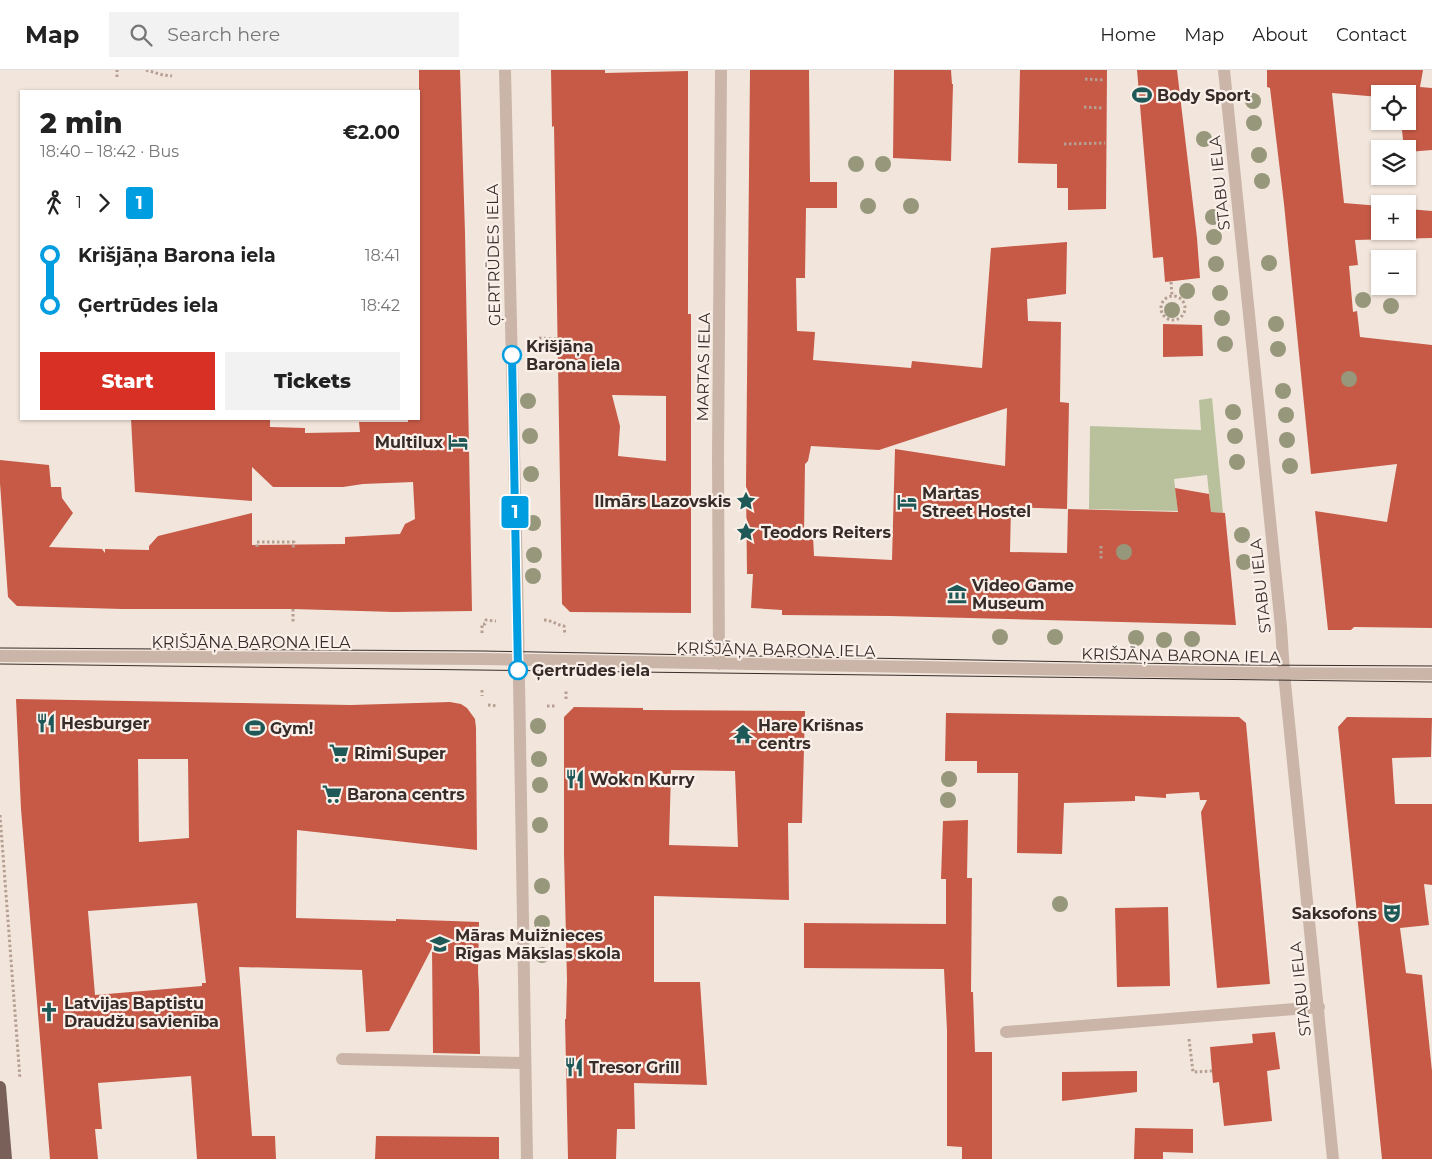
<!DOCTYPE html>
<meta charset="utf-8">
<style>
body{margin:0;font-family:Montserrat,sans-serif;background:#f2f2f2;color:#222;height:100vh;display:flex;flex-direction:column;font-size:19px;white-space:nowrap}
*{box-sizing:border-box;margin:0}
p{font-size:16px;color:#767676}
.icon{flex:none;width:28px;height:28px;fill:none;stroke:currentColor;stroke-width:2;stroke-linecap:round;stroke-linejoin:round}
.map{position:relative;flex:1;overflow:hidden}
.drawer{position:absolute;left:20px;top:20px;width:400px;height:330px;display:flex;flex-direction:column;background:#fff;border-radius:0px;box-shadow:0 1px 4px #0004}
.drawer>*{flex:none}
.badge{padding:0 10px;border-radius:4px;font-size:18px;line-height:32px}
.fabs{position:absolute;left:1371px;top:15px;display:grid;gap:10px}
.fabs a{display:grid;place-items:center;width:45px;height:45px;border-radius:0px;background:#fff;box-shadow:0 1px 4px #0004;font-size:25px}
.map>.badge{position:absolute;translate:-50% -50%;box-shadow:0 0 0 2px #fff}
.legs{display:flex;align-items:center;gap:8px;height:55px;padding:0 20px;font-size:16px}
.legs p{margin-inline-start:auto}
.headline{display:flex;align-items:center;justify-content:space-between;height:85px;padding:0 20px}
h1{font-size:28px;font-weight:800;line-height:38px}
.cta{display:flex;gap:10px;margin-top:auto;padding:10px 20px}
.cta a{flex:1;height:58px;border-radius:0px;background:#d93025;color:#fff;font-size:20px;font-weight:800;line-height:58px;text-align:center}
.cta a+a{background:#f2f2f2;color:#222}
ul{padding:0 20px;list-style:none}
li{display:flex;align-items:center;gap:18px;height:50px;font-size:19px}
li i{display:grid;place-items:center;width:8px;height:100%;margin:0 6px;background:currentColor}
li i::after{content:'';width:12px;height:12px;margin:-6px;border:4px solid;border-radius:50%;background:#fff}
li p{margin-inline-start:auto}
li:first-child i{background:linear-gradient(#0000 50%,currentColor 0)}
li:last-child i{background:linear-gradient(currentColor 50%,#0000 0)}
header{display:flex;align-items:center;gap:30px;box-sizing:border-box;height:70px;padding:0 25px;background:#fff;border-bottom:1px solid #e0e0e0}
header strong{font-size:24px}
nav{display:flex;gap:28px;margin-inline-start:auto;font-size:18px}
.search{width:350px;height:45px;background:#f2f2f2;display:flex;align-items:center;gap:12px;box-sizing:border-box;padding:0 18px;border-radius:0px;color:#767676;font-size:19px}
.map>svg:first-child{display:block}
.green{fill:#b8c19c}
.building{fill:#c65a46;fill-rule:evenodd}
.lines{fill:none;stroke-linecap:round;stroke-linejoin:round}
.path{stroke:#b69f92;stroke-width:3;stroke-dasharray:2.5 2.5;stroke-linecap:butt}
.minor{stroke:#cab5a8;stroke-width:12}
.major{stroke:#796159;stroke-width:12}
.tram{stroke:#372c28;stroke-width:1}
.tree{fill:#96977b}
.line-1-casing{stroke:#fff;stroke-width:11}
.line-1{stroke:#009de0;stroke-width:8}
.stop-1-dot{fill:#fff;stroke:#009de0;stroke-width:2.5}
.labels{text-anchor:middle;stroke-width:4.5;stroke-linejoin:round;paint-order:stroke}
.poi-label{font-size:16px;font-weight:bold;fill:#372c28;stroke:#faf0e9;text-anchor:start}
.street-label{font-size:16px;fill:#372c28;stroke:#faf0e9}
.stop-label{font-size:16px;font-weight:bold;fill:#372c28;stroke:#faf0e9;text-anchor:start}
</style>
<header>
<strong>Map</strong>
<div class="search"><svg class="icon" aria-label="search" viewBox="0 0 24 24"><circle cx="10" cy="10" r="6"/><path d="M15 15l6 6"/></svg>Search here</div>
<nav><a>Home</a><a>Map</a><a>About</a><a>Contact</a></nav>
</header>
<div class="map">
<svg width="1432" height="1089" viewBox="0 0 1432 1089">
<rect width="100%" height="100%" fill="#f2e6dc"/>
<!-- green -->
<path class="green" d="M1212 328 1223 443 1211 442 1207 405 1174 409 1178 441 1089 439 1090 356 1201 360 1199 330Z"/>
<!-- building -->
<path class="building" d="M419 0H460L465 163 472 541 394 542 293 539H122L17 536 8 527 0 413V390L49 395 51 417H61L62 428 73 443 49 477 102 479 105 483V479L149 480V476L158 466 252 443V475L345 474V467L400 464 405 454 415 449 413 412 363 414 343 417H273L252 397V431L135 422 131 349H270V357L305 358V363L360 362 359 352H408V349H419Z
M551 0H605V3L688 1V244H691V543L570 542 562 534 554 56 552 57ZM612 325 666 326V391L618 386 620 356Z
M750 0H809L810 112H837V138H806L805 208H796L797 261 815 262 813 290 911 298 912 291 982 298 991 178 1067 172 1066 224 1027 229 1028 251 1061 252 1060 332 1069 333 1067 439 1011 437 1010 482 1067 483 1068 439 1178 442 1175 418 1209 424 1211 442 1225 443 1236 555 890 546 782 545V540L751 538 753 504H747L746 414ZM1007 338 1005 396 895 379 892 490 814 486 813 465 804 464 805 394 808 391 811 376 879 380Z
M894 0H951L952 14H953L951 91 893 88Z
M1020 0H1107L1106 139 1068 140V118H1057V94L1018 93Z
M1137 0H1177L1197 168 1200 208 1165 212 1163 187 1153 188Z
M1267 0H1423L1420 17 1432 18V80L1408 82V79H1404L1401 51H1408V24H1380V27L1332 23 1344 133 1380 136V161H1408V139L1432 141V168L1355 170 1358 195 1349 196 1353 242 1357 241 1360 267 1432 275V558L1354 557 1351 560H1328L1315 441 1387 452 1397 394 1311 404 1284 134 1270 18 1267 17Z
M1163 254 1202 255 1203 286 1163 287Z
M16 629 351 635 450 632 461 634 467 638 475 649 476 658 477 780 297 760 296 848 396 851V849L479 852 478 902 479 920 480 984 433 983 432 878 389 961 366 962 362 900 239 897 252 1066H275L276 1089H197L191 1006 98 1013 102 1059H95L98 1089H50L21 739ZM138 689H188L189 768 139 772ZM197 833 206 913H202V916L95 925 88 841Z
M574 637 643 638V640L805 641 802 753H788L789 830 654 826V912H700L707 1015 634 1013 635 1059H617L616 1089H568L565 949H566L567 910 564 784V647ZM671 700 735 701 738 777 669 775Z
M946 643 1239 647 1246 653 1270 914 1217 918 1201 742 1207 730H1200L1199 722 1166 724V728L1135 726V731L1064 733 1062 784 1017 783 1018 703H977V691H945Z
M1347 647 1432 648 1431 687 1392 688 1395 734H1432V815L1424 814 1429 855 1400 858 1406 903 1422 905 1432 1001V1089H1382L1338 657Z
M968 750 967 808H972L971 922H973L975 982H992V1089H962V1077L947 1076V960L944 899 804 898V853L946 854V809H941L943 751Z
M1168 837 1170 916 1117 917 1115 838Z
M1275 962 1280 999 1267 1001 1272 1051 1224 1056 1219 1012 1213 1013 1210 977 1253 973 1252 964Z
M1137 1001V1022L1062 1031V1002Z
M1135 1058 1193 1059V1083L1163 1082V1089H1134Z
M376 1066 499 1067V1089H375Z"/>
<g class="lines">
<!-- path -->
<path class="path" d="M146 0 163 5 172 6
M117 7V0
M1085 9 1104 10
M1084 37 1102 38
M1064 74 1105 73
M1171 212 1172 226
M1161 238a12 12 0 1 1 24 0a12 12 0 1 1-24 0Z
M539 268 557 269
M1101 476V489
M257 477V472H294L293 478
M293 539V553
M544 550C552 550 556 555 564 556L565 565
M482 563V554H485L486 550 496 551
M482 620V626
M566 629V620
M488 635 498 636
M547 636H556
M0 745 20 1009
M1189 969 1193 1002 1212 1001"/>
<!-- minor -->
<path class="minor" d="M505 0 518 550 527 1089
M1224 0 1281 557 1284 603 1333 1089
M0 586 482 589 1246 603 1432 604
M719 594 718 388 721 0
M1006 962 1319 937
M342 989 525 993"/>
<!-- major -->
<path class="major" d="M0 1017 6 1089"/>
<!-- tram -->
<path class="tram" d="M0 578 483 581 1246 595 1432 596
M0 594 1432 612"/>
</g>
<!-- trees -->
<g class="tree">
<circle cx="1253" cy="31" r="8"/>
<circle cx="1254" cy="53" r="8"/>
<circle cx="1204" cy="69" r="8"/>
<circle cx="1259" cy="85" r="8"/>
<circle cx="856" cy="94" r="8"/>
<circle cx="883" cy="94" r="8"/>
<circle cx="1262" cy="111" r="8"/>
<circle cx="868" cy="136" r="8"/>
<circle cx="911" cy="136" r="8"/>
<circle cx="1213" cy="147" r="8"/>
<circle cx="1214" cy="167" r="8"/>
<circle cx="1269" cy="193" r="8"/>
<circle cx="1216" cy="194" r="8"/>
<circle cx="1187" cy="221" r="8"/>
<circle cx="1220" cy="223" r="8"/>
<circle cx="1363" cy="230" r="8"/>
<circle cx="1391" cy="236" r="8"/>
<circle cx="1172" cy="240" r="8"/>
<circle cx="1222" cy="248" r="8"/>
<circle cx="1276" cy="254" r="8"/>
<circle cx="1225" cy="274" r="8"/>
<circle cx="1278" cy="279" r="8"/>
<circle cx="1349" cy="309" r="8"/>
<circle cx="1283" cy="321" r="8"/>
<circle cx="528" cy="331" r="8"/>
<circle cx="1233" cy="342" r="8"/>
<circle cx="1286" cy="345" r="8"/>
<circle cx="530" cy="366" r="8"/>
<circle cx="1235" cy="366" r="8"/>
<circle cx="1287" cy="370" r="8"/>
<circle cx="1237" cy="392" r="8"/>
<circle cx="1290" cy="396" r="8"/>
<circle cx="531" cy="404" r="8"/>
<circle cx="533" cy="453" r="8"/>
<circle cx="1242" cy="465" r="8"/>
<circle cx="1124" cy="482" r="8"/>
<circle cx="534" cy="485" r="8"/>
<circle cx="1244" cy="492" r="8"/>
<circle cx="533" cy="506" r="8"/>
<circle cx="1000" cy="567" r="8"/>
<circle cx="1055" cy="567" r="8"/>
<circle cx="1136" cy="568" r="8"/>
<circle cx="1192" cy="569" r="8"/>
<circle cx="1164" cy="570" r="8"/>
<circle cx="538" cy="656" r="8"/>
<circle cx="539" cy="689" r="8"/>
<circle cx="949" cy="709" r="8"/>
<circle cx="540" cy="715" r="8"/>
<circle cx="948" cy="730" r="8"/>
<circle cx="540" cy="755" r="8"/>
<circle cx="542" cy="816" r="8"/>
<circle cx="1060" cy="834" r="8"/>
<circle cx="542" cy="853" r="8"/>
<circle cx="542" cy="885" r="8"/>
</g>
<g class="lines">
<defs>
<path id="line-1" d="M512 285 518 600"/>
</defs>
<!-- line-1 casing -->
<use href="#line-1" class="line-1-casing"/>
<!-- line-1 -->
<use href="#line-1" class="line-1"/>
</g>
<!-- icons -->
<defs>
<symbol id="stadium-bare" viewBox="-9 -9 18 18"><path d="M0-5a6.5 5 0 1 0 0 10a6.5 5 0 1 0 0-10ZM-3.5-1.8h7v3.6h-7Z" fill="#1e5958" stroke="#faf0e9" stroke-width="2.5" paint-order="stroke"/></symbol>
<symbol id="hotel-bare" viewBox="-9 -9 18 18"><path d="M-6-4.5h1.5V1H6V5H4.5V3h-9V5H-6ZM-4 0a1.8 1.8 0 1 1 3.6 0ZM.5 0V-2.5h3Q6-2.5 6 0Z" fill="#1e5958" stroke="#faf0e9" stroke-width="2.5" paint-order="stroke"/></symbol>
<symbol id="sight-bare" viewBox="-9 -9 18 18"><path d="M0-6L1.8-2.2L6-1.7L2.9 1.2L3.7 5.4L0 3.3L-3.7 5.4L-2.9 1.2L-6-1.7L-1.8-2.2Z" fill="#1e5958" stroke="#faf0e9" stroke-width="2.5" paint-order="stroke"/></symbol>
<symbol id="museum-bare" viewBox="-9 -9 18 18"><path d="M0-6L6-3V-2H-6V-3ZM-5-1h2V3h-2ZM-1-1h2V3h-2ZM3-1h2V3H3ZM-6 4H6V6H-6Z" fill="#1e5958" stroke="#faf0e9" stroke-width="2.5" paint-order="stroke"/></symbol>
<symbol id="restaurant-bare" viewBox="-9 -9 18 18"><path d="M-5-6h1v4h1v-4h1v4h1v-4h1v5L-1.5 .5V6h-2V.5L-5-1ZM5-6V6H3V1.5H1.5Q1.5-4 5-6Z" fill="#1e5958" stroke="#faf0e9" stroke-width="2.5" paint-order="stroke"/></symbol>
<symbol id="temple-bare" viewBox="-9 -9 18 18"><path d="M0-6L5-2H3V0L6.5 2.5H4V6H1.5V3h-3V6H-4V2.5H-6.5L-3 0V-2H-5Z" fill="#1e5958" stroke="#faf0e9" stroke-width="2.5" paint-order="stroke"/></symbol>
<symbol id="supermarket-bare" viewBox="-9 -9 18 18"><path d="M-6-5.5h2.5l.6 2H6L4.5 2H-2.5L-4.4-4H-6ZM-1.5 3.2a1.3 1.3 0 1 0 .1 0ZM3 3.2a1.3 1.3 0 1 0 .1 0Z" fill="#1e5958" stroke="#faf0e9" stroke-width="2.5" paint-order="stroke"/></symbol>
<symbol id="theatre-bare" viewBox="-9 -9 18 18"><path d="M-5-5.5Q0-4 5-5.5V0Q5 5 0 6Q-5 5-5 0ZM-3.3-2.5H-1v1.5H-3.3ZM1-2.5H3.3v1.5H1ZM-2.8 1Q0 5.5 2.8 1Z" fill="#1e5958" stroke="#faf0e9" stroke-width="2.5" paint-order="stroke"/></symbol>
<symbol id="school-bare" viewBox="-9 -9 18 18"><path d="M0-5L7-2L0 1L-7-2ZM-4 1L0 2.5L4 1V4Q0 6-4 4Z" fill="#1e5958" stroke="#faf0e9" stroke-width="2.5" paint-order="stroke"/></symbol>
<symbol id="church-bare" viewBox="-9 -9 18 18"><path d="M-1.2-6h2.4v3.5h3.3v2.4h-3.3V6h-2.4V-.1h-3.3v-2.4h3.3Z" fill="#1e5958" stroke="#faf0e9" stroke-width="2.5" paint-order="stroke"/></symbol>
</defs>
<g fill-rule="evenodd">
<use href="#stadium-bare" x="1128" y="11" width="28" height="28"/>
<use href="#hotel-bare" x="444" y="358" width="28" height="28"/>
<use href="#sight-bare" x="732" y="417" width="28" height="28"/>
<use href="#hotel-bare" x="893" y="418" width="28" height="28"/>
<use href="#sight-bare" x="732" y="448" width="28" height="28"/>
<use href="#museum-bare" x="943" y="510" width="28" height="28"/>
<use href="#restaurant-bare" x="32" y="639" width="28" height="28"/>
<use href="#stadium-bare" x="241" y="644" width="28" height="28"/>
<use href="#temple-bare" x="729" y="650" width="28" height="28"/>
<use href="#supermarket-bare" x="325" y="669" width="28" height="28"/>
<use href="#restaurant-bare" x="561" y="695" width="28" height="28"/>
<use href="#supermarket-bare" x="318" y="710" width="28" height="28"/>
<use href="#theatre-bare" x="1378" y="829" width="28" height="28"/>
<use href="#school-bare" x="426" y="860" width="28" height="28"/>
<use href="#church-bare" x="35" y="928" width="28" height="28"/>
<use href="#restaurant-bare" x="560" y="983" width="28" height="28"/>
</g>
<!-- markers -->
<g class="stop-1-dot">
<circle cx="512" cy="285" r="9"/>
<circle cx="518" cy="600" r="9"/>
</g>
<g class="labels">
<!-- poi labels -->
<g class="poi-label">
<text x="1157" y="31">Body Sport</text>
<text x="443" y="378" text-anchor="end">Multilux</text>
<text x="922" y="429">Martas<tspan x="922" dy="18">Street Hostel</tspan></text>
<text x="731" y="437" text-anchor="end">Ilmārs Lazovskis</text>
<text x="761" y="468">Teodors Reiters</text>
<text x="972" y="521">Video Game<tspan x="972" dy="18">Museum</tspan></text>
<text x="61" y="659">Hesburger</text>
<text x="758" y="661">Hare Krišnas<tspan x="758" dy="18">centrs</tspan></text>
<text x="270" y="664">Gym!</text>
<text x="354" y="689">Rimi Super</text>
<text x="590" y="715">Wok n Kurry</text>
<text x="347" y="730">Barona centrs</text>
<text x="1377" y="849" text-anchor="end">Saksofons</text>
<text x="455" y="871">Māras Muižnieces<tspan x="455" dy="18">Rīgas Mākslas skola</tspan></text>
<text x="64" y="939">Latvijas Baptistu<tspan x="64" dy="18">Draudžu savienība</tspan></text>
<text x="589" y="1003">Tresor Grill</text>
</g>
<!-- street labels -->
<g class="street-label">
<text transform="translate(1219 113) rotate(-96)" y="6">STABU IELA</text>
<text transform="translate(493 185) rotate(-91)" y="6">ĢERTRŪDES IELA</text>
<text transform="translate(703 297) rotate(-89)" y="6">MARTAS IELA</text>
<text transform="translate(1260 516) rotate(-96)" y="6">STABU IELA</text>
<text x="251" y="578">KRIŠJĀŅA BARONA IELA</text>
<text transform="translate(776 579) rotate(1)" y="6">KRIŠJĀŅA BARONA IELA</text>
<text transform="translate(1181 585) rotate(1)" y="6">KRIŠJĀŅA BARONA IELA</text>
<text transform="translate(1300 919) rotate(-96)" y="6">STABU IELA</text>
</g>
<!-- stop labels -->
<g class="stop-label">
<text x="526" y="282">Krišjāņa<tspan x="526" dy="18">Barona iela</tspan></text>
<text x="532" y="606">Ģertrūdes iela</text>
</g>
</g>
</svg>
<div class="fabs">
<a><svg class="icon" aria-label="locate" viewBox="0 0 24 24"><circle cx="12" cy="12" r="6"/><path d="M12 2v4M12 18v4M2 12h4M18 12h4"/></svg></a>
<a><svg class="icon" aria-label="layers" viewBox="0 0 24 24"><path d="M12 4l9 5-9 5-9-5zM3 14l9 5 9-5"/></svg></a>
<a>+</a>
<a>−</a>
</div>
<b class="badge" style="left:515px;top:442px;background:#009de0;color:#fff">1</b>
<section class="drawer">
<div class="headline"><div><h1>2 min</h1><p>18:40 – 18:42 · Bus</p></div><b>€2.00</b></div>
<div class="legs"><svg class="icon" aria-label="walk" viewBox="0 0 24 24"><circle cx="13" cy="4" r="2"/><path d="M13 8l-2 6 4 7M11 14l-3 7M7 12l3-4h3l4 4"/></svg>1<svg class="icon" aria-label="forward" viewBox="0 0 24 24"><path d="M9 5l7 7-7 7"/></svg><b class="badge" style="background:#009de0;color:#fff">1</b></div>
<ul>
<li><i style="color:#009de0"></i><b>Krišjāņa Barona iela</b><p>18:41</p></li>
<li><i style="color:#009de0"></i><b>Ģertrūdes iela</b><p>18:42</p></li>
</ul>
<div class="cta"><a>Start</a><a>Tickets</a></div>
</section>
</div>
